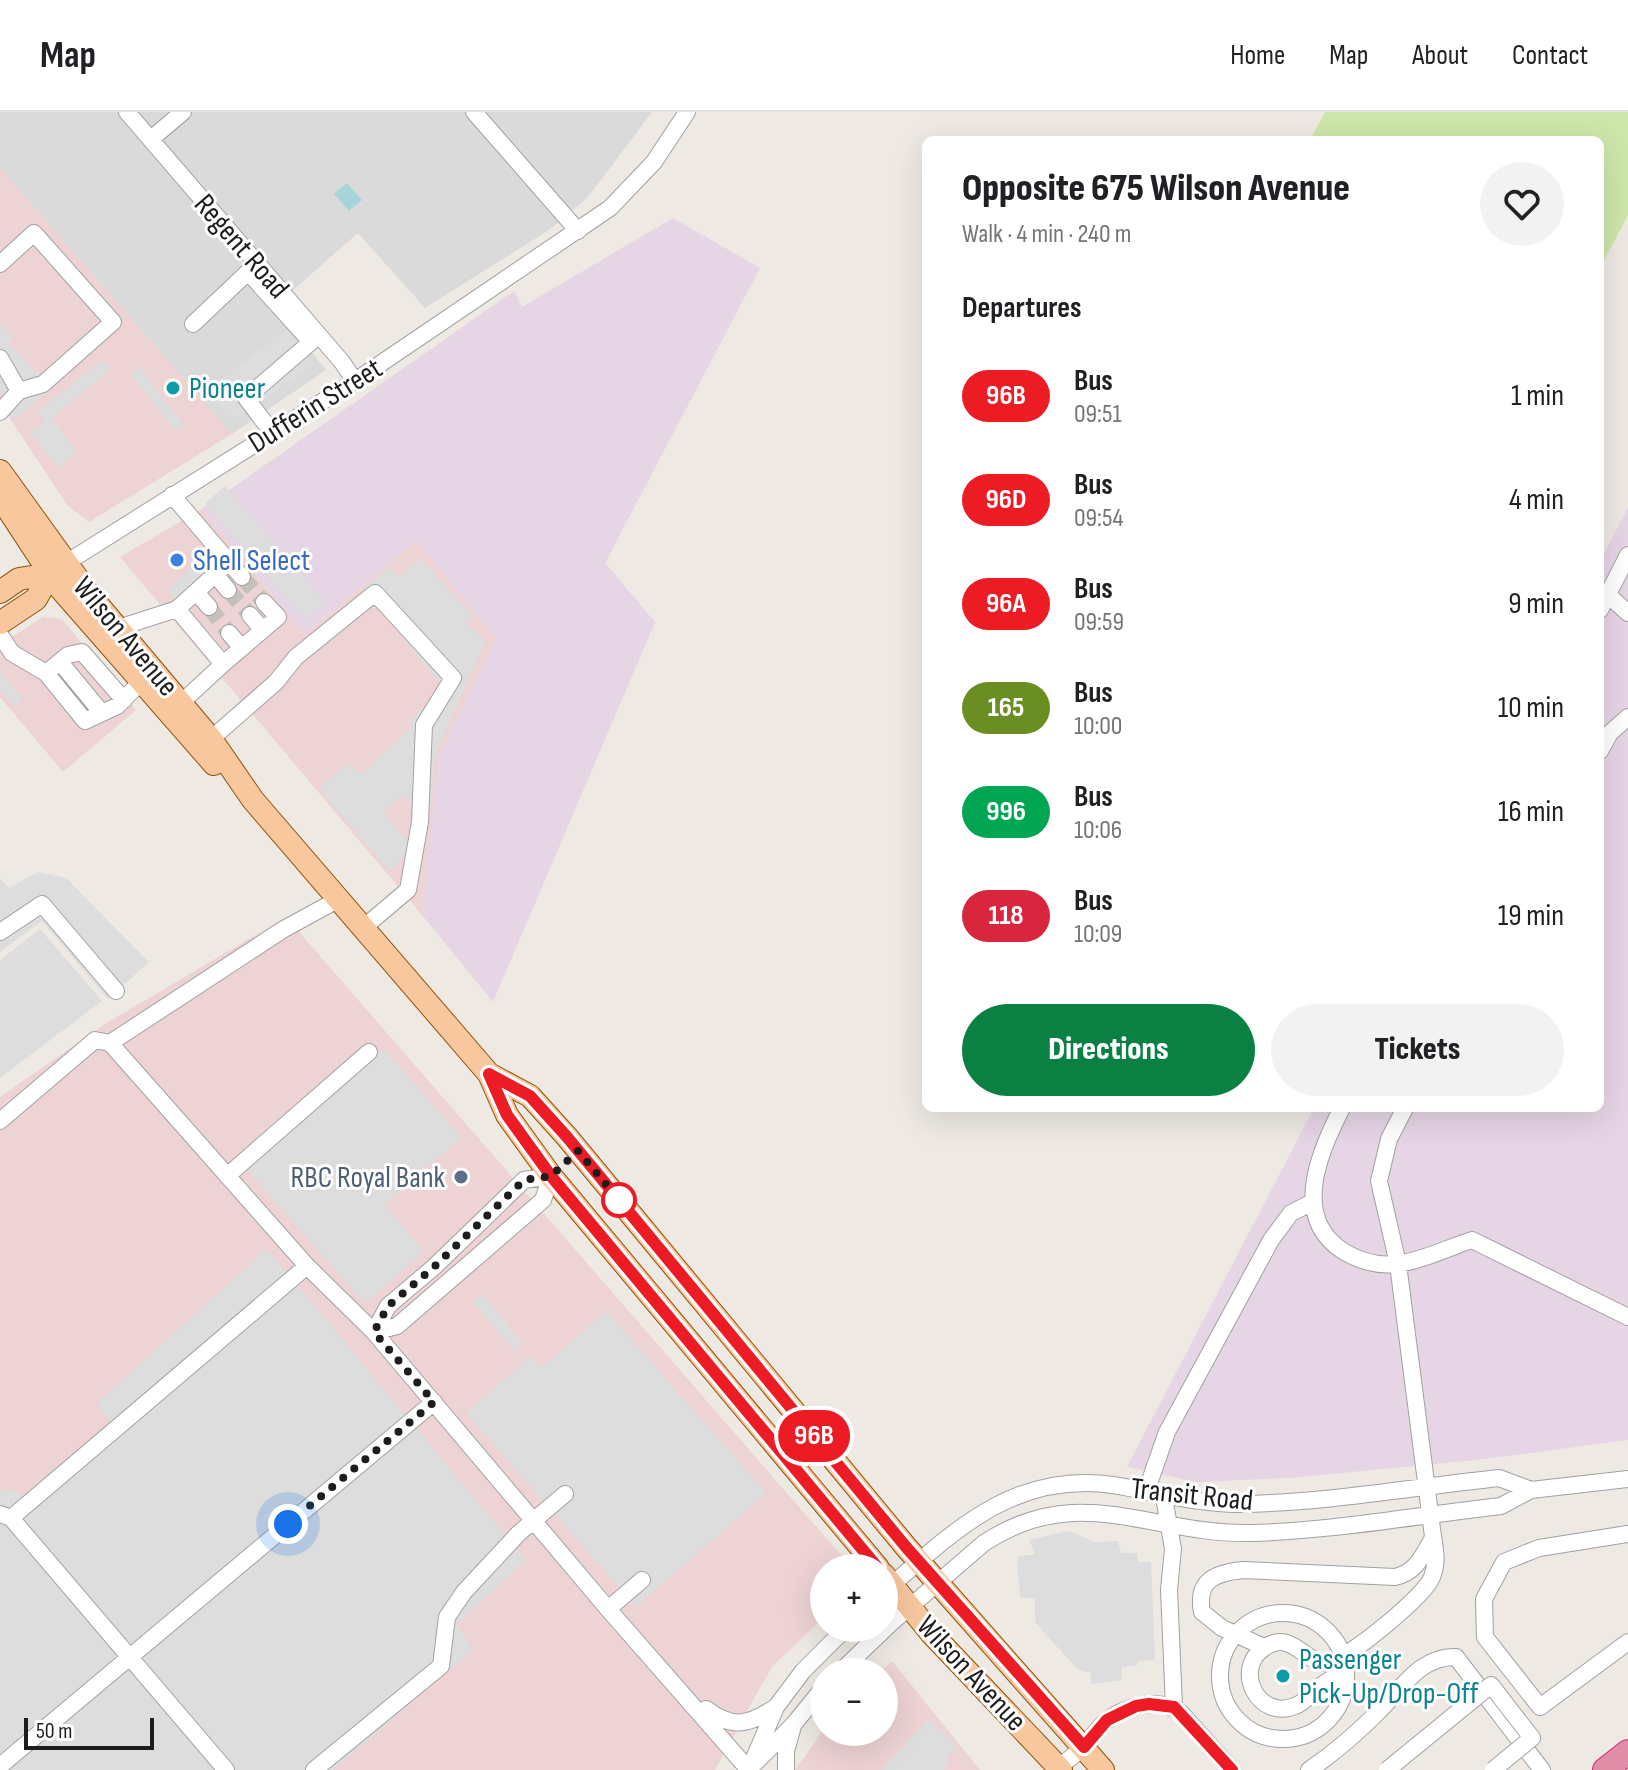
<!DOCTYPE html>
<meta charset="utf-8">
<style>
body{margin:0;font-family:"Sofia Sans Condensed",sans-serif;background:#f2f2f2;color:#202124;height:100vh;display:flex;flex-direction:column;font-size:30px;white-space:nowrap}
*{box-sizing:border-box;margin:0}
p{font-size:26px;color:#757577}
.icon{flex:none;width:44px;height:44px;fill:none;stroke:currentColor;stroke-width:2;stroke-linecap:round;stroke-linejoin:round}
.map{position:relative;flex:1;overflow:hidden}
.sheet{position:absolute;left:922px;top:24px;width:682px;height:976px;display:flex;flex-direction:column;background:#fff;border-radius:12px;box-shadow:0 8px 32px #0002}
.sheet>*{flex:none}
.badge{padding:0 16px;border-radius:26px;font-size:28px;line-height:52px}
.tools{position:absolute;left:810px;top:1442px;display:grid;gap:16px}
.tools a{display:grid;place-items:center;width:88px;height:88px;border-radius:50%;background:#fff;box-shadow:0 8px 32px #0002;font-size:40px}
.scale{position:absolute;left:24px;bottom:20px;width:130px;box-sizing:border-box;padding-left:8px;border:4px solid #1d1d1d;border-top:0;font-size:22px;line-height:28px;white-space:nowrap;color:#1d1d1d;-webkit-text-stroke:6px #fff;paint-order:stroke}
.you{position:absolute;width:40px;height:40px;margin:-20px;border:6px solid #fff;border-radius:50%;background:#1a73e8;box-shadow:0 0 0 12px #1a73e833}
.map>.badge{position:absolute;translate:-50% -50%;box-shadow:0 0 0 4px #fff}
h2{padding:0 40px;font-size:30px;line-height:72px}
.round{display:grid;place-items:center;flex:none;width:84px;height:84px;border-radius:42px;background:#f2f2f2}
.head{display:flex;align-items:center;justify-content:space-between;height:136px;padding:0 40px}
h1{font-size:38px;font-weight:800;line-height:60px}
.action{display:flex;gap:16px;margin-top:auto;padding:16px 40px}
.action a{flex:1;height:92px;border-radius:48px;background:#0b8043;color:#fff;font-size:32px;font-weight:800;line-height:92px;text-align:center}
.action a+a{background:#f2f2f2;color:#202124}
ul{padding:0;list-style:none}
li{display:flex;align-items:center;gap:24px;height:104px;padding:0 40px}
li div{flex:1}
li b{display:block;font-size:30px}
li em{font-style:normal}
li .badge{min-width:88px;font-weight:700;text-align:center}
header{display:flex;align-items:center;gap:48px;box-sizing:border-box;height:112px;padding:0 40px;background:#fff;border-bottom:2px solid #e0e0e0}
header strong{font-size:38px}
nav{display:flex;gap:44px;margin-inline-start:auto;font-size:28px}
.map>svg:first-child{display:block}
.residential{fill:#dbdada}
.commercial{fill:#eed3d4}
.industrial{fill:#e6d5e5}
.grass{fill:#cee6aa}
.parking{fill:#ddd}
.water{fill:#a5d4da}
.lines{fill:none;stroke-linecap:round;stroke-linejoin:round}
.minor-tunnel{stroke:#c4c0bb;stroke-width:16;stroke-dasharray:16 8;stroke-linecap:butt}
.minor-casing{stroke:#a1a1a1;stroke-width:18}
.major-casing{stroke:#8f5306;stroke-width:24}
.highway-casing{stroke:#d02b76;stroke-width:26}
.minor{stroke:#fff;stroke-width:16}
.major{stroke:#f8c79e;stroke-width:22}
.highway{stroke:#e28da7;stroke-width:24}
.minor-bridge-casing{stroke:#a1a1a1;stroke-width:18;stroke-linecap:butt}
.minor-bridge{stroke:#fff;stroke-width:16}
.line-casing{stroke:#fff;stroke-width:18}
.line{stroke:#ed1c24;stroke-width:12}
.walk{stroke:#1d1d1d;stroke-width:8;stroke-dasharray:0 14.4}
.culture-dot{fill:#0f9aa8;stroke:#fff;stroke-width:3}
.shop-dot{fill:#3f7fe0;stroke:#fff;stroke-width:3}
.service-dot{fill:#5c6f8a;stroke:#fff;stroke-width:3}
.stop-dot{fill:#fff;stroke:#ed1c24;stroke-width:4}
.labels{text-anchor:middle;stroke-width:6;stroke-linejoin:round;paint-order:stroke}
.street-label{font-size:30px;fill:#1d1d1d;stroke:#fff}
.culture-label{font-size:30px;fill:#0d838f;stroke:#fff;text-anchor:start}
.shop-label{font-size:30px;fill:#366cbe;stroke:#fff;text-anchor:start}
.service-label{font-size:30px;fill:#4e5e75;stroke:#fff;text-anchor:end}
</style>
<header>
<strong>Map</strong>
<nav><a>Home</a><a>Map</a><a>About</a><a>Contact</a></nav>
</header>
<div class="map">
<svg width="1628" height="1658" viewBox="0 0 1628 1658">
<rect width="100%" height="100%" fill="#eee9e3"/>
<!-- residential -->
<path class="residential" d="M0 0H652L588 85 552 116 425 196 358 121 275 194 326 258 232 322 0 56Z"/>
<!-- commercial -->
<path class="commercial" d="M0 56 232 322 89 410 67 393 0 291Z
M202 397 305 522 416 429 497 526 439 645 434 738 422 803 120 445Z
M43 505 62 507 136 598 63 660 0 585V533Z
M286 805 846 1449V1456H824V1505L771 1556 715 1658H0V985L105 912Z
M892 1549 980 1658H795L824 1617V1620H884V1560H880Z"/>
<!-- industrial -->
<path class="industrial" d="M673 106 760 156 605 451 655 510 493 890 422 803 439 645 496 526 416 429 305 522 202 397 514 179 522 195Z
M1628 396V1328L1476 1348 1290 1366 1196 1370 1127 1355 1314 996H1600V449Z"/>
<!-- grass -->
<path class="grass" d="M1325 0H1628V103L1600 156V28H1310Z"/>
<!-- parking -->
<path class="parking" d="M0 212 14 225 9 232 51 276 14 308 0 279Z
M286 218 313 253 232 308 207 279Z
M103 248 111 257 52 306 76 339 59 356 30 321 45 309 38 299Z
M139 255 184 313 175 319 130 262Z
M225 374 325 491 305 508 205 391Z
M420 446 473 504 468 511 485 530 435 643 431 696 399 685 383 701 413 736 389 759 319 677 347 652 362 661 412 616 408 610 444 576 364 477 389 456 398 465Z
M200 447 208 456 175 487 167 478Z
M0 560 23 587 14 594 0 577Z
M38 760 66 766 149 850 108 887 42 809 0 840V766L9 776Z
M40 817 102 889 0 966V848Z
M383 936 461 1026 384 1093 424 1139 365 1192 246 1056Z
M267 1137 526 1448 457 1513 473 1538 333 1658H0V1378L14 1379 25 1384 111 1311 97 1291Z
M482 1182 524 1232 515 1240 473 1190Z
M606 1199 766 1381 636 1495 466 1301 530 1244 542 1256Z
M1069 1419 1095 1430 1118 1429 1121 1441H1137L1138 1450H1151L1155 1548 1140 1549 1135 1554 1122 1555V1568L1091 1572V1561L1077 1557 1035 1510V1486H1020L1017 1445 1035 1442 1029 1428Z
M928 1607 957 1634 947 1646 950 1650 943 1658H882Z"/>
<!-- water -->
<path class="water" d="M347 71 362 88 349 99 334 82Z"/>
<g class="lines">
<!-- minor-tunnel -->
<path class="minor-tunnel" d="M242 465 264 490
M228 478 250 503
M209 495 229 521"/>
<defs>
<path id="minor" d="M127 0 342 250 355 269
M474 0 578 119
M151 27 183 0
M0 152 34 121 113 210 43 272 19 279
M193 212 248 160 311 230 246 286 272 320
M0 246 19 279 0 300
M172 383 229 450
M66 451 355 269 610 96 654 50 687 0
M215 462 228 478
M196 480 209 495
M1608 483 1628 501
M177 497 229 450 242 465
M1600 498 1628 443
M250 503 263 518
M118 516 177 497 223 552 182 590
M229 521 242 536
M0 523 12 541 46 561 85 609 117 594 141 570
M60 550 102 601
M223 552 278 505 264 490
M46 561 68 543 82 540 124 588
M211 627 276 570 296 545 375 481 453 566 424 613 420 710 408 778 363 816
M1600 639 1610 621 1628 605
M0 820 42 792 116 879
M110 931 284 817 339 787
M1342 996C1319 1040 1291 1106 1343 1139 1359 1149 1377 1154 1396 1152 1419 1150 1450 1135 1472 1128L1628 1205
M0 1009 95 928 110 931 307 1154 374 1220 608 1497 749 1658
M227 1064 369 940
M551 1064 543 1088 397 1214 374 1220 388 1194 434 1155 524 1068Z
M1146 1380 1167 1320 1271 1128 1291 1101 1313 1090
M1164 1385 1173 1437 1169 1478 1174 1595
M0 1402 11 1406 226 1658
M11 1406 307 1154
M1628 1422 1539 1436 1504 1450 1484 1487 1485 1525 1540 1595 1628 1530
M885 1479C954 1419 1014 1359 1113 1373 1156 1380 1196 1392 1239 1392 1326 1391 1414 1375 1499 1366L1531 1378
M608 1497 642 1468
M1220 1564a63 63 0 1 1 126 0a63 63 0 1 1-126 0Z
M1264 1535 1222 1516 1202 1500C1196 1468 1215 1461 1243 1458L1395 1465C1417 1460 1422 1444 1433 1426
M1345 1559C1336 1564 1327 1569 1319 1575 1311 1581 1304 1591 1295 1594 1259 1609 1232 1558 1264 1536 1293 1515 1306 1556 1330 1550 1349 1546 1426 1483 1432 1465 1439 1447 1434 1434 1432 1417L1398 1152 1379 1069 1389 1027 1405 996
M840 1560 890 1512 984 1431C1080 1368 1149 1423 1251 1421 1332 1419 1420 1403 1501 1394L1531 1378 1628 1367
M706 1597C734 1618 749 1612 776 1595
M755 1651 793 1613 824 1575
M0 1654 434 1290
M1058 1655C1067 1649 1076 1642 1083 1635 1091 1628 1096 1618 1104 1611 1123 1594 1159 1584 1181 1601L1232 1658
M314 1658 441 1554 447 1505 464 1480 519 1421 565 1382
M749 1658 776 1595 803 1559 846 1516
M786 1658V1639L793 1614
M1309 1658C1334 1641 1356 1622 1377 1601 1401 1578 1419 1544 1456 1545L1542 1658"/>
<path id="major" d="M0 359 88 481 211 627 253 688 489 962 507 1003 551 1064 878 1456
M0 385 59 475 214 652
M0 480 19 467 50 462 59 457
M0 511 36 487 50 462
M489 962 530 984 567 1025 906 1435 1103 1658
M884 1463 931 1521 1061 1658"/>
<path id="highway" d="M1605 1658 1628 1640"/>
</defs>
<!-- minor casing -->
<use href="#minor" class="minor-casing"/>
<!-- major casing -->
<use href="#major" class="major-casing"/>
<!-- highway casing -->
<use href="#highway" class="highway-casing"/>
<!-- minor -->
<use href="#minor" class="minor"/>
<!-- major -->
<use href="#major" class="major"/>
<!-- highway -->
<use href="#highway" class="highway"/>
<defs>
<path id="minor-bridge" d="M1387 1658 1491 1573 1532 1626 1493 1658"/>
</defs>
<!-- minor-bridge casing -->
<use href="#minor-bridge" class="minor-bridge-casing"/>
<!-- minor-bridge -->
<use href="#minor-bridge" class="minor-bridge"/>
</g>
<g class="lines">
<defs>
<path id="line" d="M878 1456 551 1064 507 1003 489 962 530 984 567 1025 906 1435 1084 1635 1107 1608 1136 1594 1149 1592 1174 1595 1232 1658"/>
</defs>
<!-- line casing -->
<use href="#line" class="line-casing"/>
<!-- line -->
<use href="#line" class="line"/>
<!-- walk -->
<path class="walk" d="M288 1412 434 1290 374 1220 388 1194 434 1155 524 1068 551 1064 578 1039 621 1090 619 1088"/>
</g>
<!-- markers -->
<g class="culture-dot">
<circle cx="173" cy="276" r="8"/>
<circle cx="1283" cy="1564" r="8"/>
</g>
<circle class="shop-dot" cx="177" cy="448" r="8"/>
<circle class="service-dot" cx="461" cy="1065" r="8"/>
<circle class="stop-dot" cx="619" cy="1088" r="16"/>
<g class="labels">
<!-- street labels -->
<g class="street-label">
<text transform="translate(242 134) rotate(49)" y="10">Regent Road</text>
<text transform="translate(315 293) rotate(-32)" y="10">Dufferin Street</text>
<text transform="translate(126 524) rotate(50)" y="10">Wilson Avenue</text>
<text transform="translate(1192 1382) rotate(6)" y="10">Transit Road</text>
<text transform="translate(972 1561) rotate(47)" y="10">Wilson Avenue</text>
</g>
<!-- culture labels -->
<g class="culture-label">
<text x="189" y="286">Pioneer</text>
<text x="1299" y="1557">Passenger<tspan x="1299" dy="34">Pick-Up/Drop-Off</tspan></text>
</g>
<!-- shop labels -->
<g class="shop-label">
<text x="193" y="458">Shell Select</text>
</g>
<!-- service labels -->
<g class="service-label">
<text x="445" y="1075">RBC Royal Bank</text>
</g>
</g>
</svg>
<div class="tools">
<a>+</a>
<a>−</a>
</div>
<div class="scale">50 m</div>
<div class="you" style="left:288px;top:1412px"></div>
<b class="badge" style="left:814px;top:1324px;background:#ed1c24;color:#fff">96B</b>
<section class="sheet">
<div class="head"><div><h1>Opposite 675 Wilson Avenue</h1><p>Walk · 4 min · 240 m</p></div><a class="round"><svg class="icon" aria-label="heart" viewBox="0 0 24 24"><path d="M12 20l-8-8c-3-5 5-10 8-4 3-6 11-1 8 4z"/></svg></a></div>
<h2>Departures</h2>
<ul>
<li><span class="badge" style="background:#ed1c24;color:#fff">96B</span><div><b>Bus</b><p>09:51</p></div><em>1 min</em></li>
<li><span class="badge" style="background:#ed1c24;color:#fff">96D</span><div><b>Bus</b><p>09:54</p></div><em>4 min</em></li>
<li><span class="badge" style="background:#ed1c24;color:#fff">96A</span><div><b>Bus</b><p>09:59</p></div><em>9 min</em></li>
<li><span class="badge" style="background:#6b8e23;color:#fff">165</span><div><b>Bus</b><p>10:00</p></div><em>10 min</em></li>
<li><span class="badge" style="background:#00a651;color:#fff">996</span><div><b>Bus</b><p>10:06</p></div><em>16 min</em></li>
<li><span class="badge" style="background:#d7263d;color:#fff">118</span><div><b>Bus</b><p>10:09</p></div><em>19 min</em></li>
</ul>
<div class="action"><a>Directions</a><a>Tickets</a></div>
</section>
</div>
